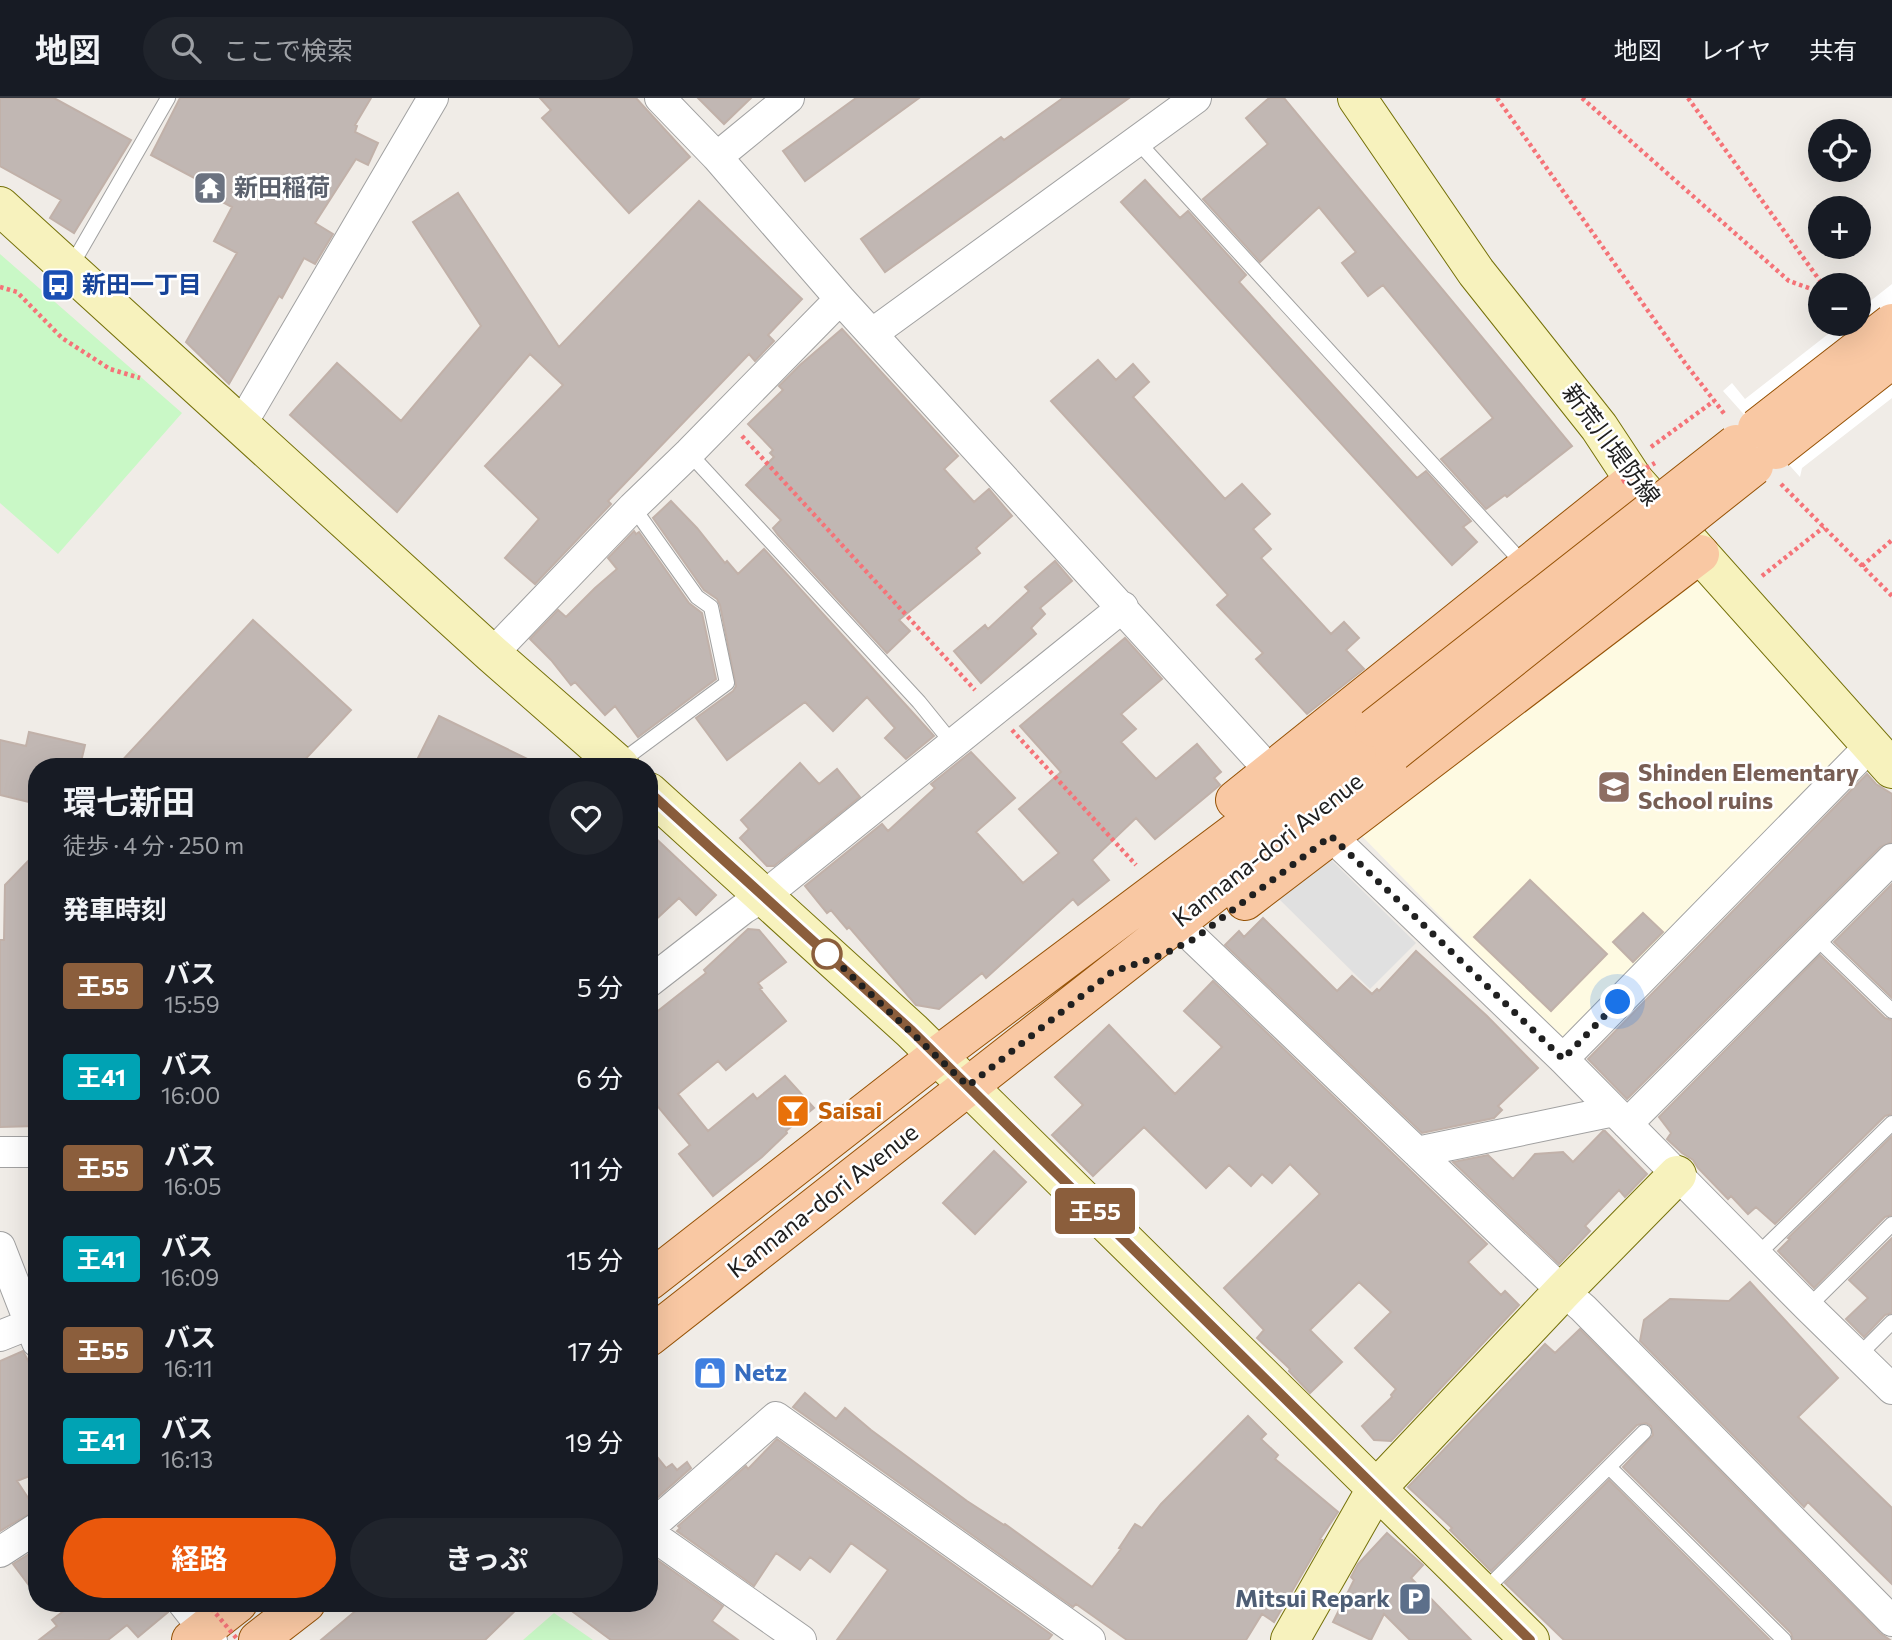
<!DOCTYPE html>
<html lang="ja">
<meta charset="utf-8">
<style>
body{margin:0;font-family:Commissioner,"Noto Sans JP",sans-serif;background:#20242c;color:#f1f3f6;height:100vh;display:flex;flex-direction:column;font-size:26px;white-space:nowrap}
*{box-sizing:border-box;margin:0}
p{font-size:23px;color:#9ea1a6}
.icon{flex:none;width:38px;height:38px;fill:none;stroke:currentColor;stroke-width:2;stroke-linecap:round;stroke-linejoin:round}
.map{position:relative;flex:1;overflow:hidden}
.sheet{position:absolute;left:28px;top:660px;width:630px;height:854px;display:flex;flex-direction:column;background:#171b24;border-radius:28px;box-shadow:0 7px 28px #0002}
.sheet>*{flex:none}
.badge{padding:0 14px;border-radius:5px;font-size:24px;line-height:46px}
.buttons{position:absolute;left:1808px;top:21px;display:grid;gap:14px}
.buttons a{display:grid;place-items:center;width:63px;height:63px;border-radius:50%;background:#171b24;box-shadow:0 7px 28px #0002;font-size:35px}
.you{position:absolute;width:35px;height:35px;margin:-18px;border:5px solid #fff;border-radius:50%;background:#1a73e8;box-shadow:0 0 0 10px #1a73e833}
.map>.badge{position:absolute;translate:-50% -50%;box-shadow:0 0 0 4px #fff}
h2{padding:0 35px;font-size:26px;line-height:63px}
.round{display:grid;place-items:center;flex:none;width:74px;height:74px;border-radius:37px;background:#20242c}
.overview{display:flex;align-items:center;justify-content:space-between;height:119px;padding:0 35px}
h1{font-size:33px;font-weight:700;line-height:52px}
.cta{display:flex;gap:14px;margin-top:auto;padding:14px 35px}
.cta a{flex:1;height:80px;border-radius:42px;background:#ea580c;color:#fff;font-size:28px;font-weight:700;line-height:80px;text-align:center}
.cta a+a{background:#20242c;color:#f1f3f6}
ul{padding:0;list-style:none}
li{display:flex;align-items:center;gap:21px;height:91px;padding:0 35px}
li div{flex:1}
li b{display:block;font-size:26px}
li em{font-style:normal}
li .badge{min-width:77px;font-weight:700;text-align:center}
header{display:flex;align-items:center;gap:42px;box-sizing:border-box;height:98px;padding:0 35px;background:#171b24;border-bottom:2px solid #363941}
header strong{font-size:33px}
nav{display:flex;gap:38px;margin-inline-start:auto;font-size:24px}
.search{width:490px;height:63px;background:#20242c;display:flex;align-items:center;gap:18px;box-sizing:border-box;padding:0 24px;border-radius:38px;color:#9ea1a6;font-size:26px}
.map>svg:first-child{display:block}
.education{fill:#fefae2}
.park{fill:#c9f8c6}
.parking{fill:#e0e0e0}
.pier{fill:#fff}
.building{fill:#c1b7b3;stroke:#c1b1a9;stroke-width:2}
.lines{fill:none;stroke-linecap:round;stroke-linejoin:round}
.lane-casing{stroke:#a1a1a1;stroke-width:16}
.street-casing{stroke:#a1a1a1;stroke-width:32}
.secondary-casing{stroke:#757109;stroke-width:40}
.primary-casing{stroke:#965205;stroke-width:40}
.path{stroke:#f57378;stroke-width:4.5;stroke-dasharray:3.5 3.5;stroke-linecap:butt}
.lane{stroke:#fff;stroke-width:14}
.street{stroke:#fff;stroke-width:30}
.secondary{stroke:#f7f2bd;stroke-width:38}
.primary{stroke:#f9c8a3;stroke-width:38}
.primary-bridge-casing{stroke:#965205;stroke-width:40;stroke-linecap:butt}
.path-bridge{stroke:#f57378;stroke-width:4.5;stroke-dasharray:3.5 3.5;stroke-linecap:butt}
.primary-bridge{stroke:#f9c8a3;stroke-width:38}
.line-casing{stroke:#fff;stroke-width:16}
.line{stroke:#8b5e3c;stroke-width:10}
.walk{stroke:#202020;stroke-width:7;stroke-dasharray:0 12.6}
.stop-dot{fill:#fff;stroke:#8b5e3c;stroke-width:3.5}
.labels{text-anchor:middle;stroke-width:5;stroke-linejoin:round;paint-order:stroke}
.worship-label{font-size:24px;font-weight:bold;fill:#5b616d;stroke:#fff;text-anchor:start}
.transit-label{font-size:24px;font-weight:bold;fill:#164399;stroke:#fff;text-anchor:start}
.street-label{font-size:24px;fill:#202020;stroke:#fff}
.education-label{font-size:24px;font-weight:bold;fill:#785e54;stroke:#fff;text-anchor:start}
.food-label{font-size:24px;font-weight:bold;fill:#c56008;stroke:#fff;text-anchor:start}
.shop-label{font-size:24px;font-weight:bold;fill:#366cbe;stroke:#fff;text-anchor:start}
.service-label{font-size:24px;font-weight:bold;fill:#4e5e75;stroke:#fff;text-anchor:end}
</style>
<header>
<strong>地図</strong>
<div class="search"><svg class="icon" aria-label="search" viewBox="0 0 24 24"><circle cx="10" cy="10" r="6"/><path d="M15 15l6 6"/></svg>ここで検索</div>
<nav><a>地図</a><a>レイヤ</a><a>共有</a></nav>
</header>
<div class="map">
<svg width="1892" height="1542" viewBox="0 0 1892 1542">
<rect width="100%" height="100%" fill="#f0ece7"/>
<!-- education -->
<path class="education" d="M1701 475 1858 643 1564 945 1358 734Z"/>
<!-- park -->
<path class="park" d="M0 156 182 315 58 456 0 405Z
M554 1515 593 1542H523Z"/>
<!-- parking -->
<path class="parking" d="M1325 756 1416 845 1370 891 1275 797Z"/>
<!-- pier -->
<path class="pier" d="M1892 186V300L1802 370 1800 379 1723 293 1732 285 1745 301 1841 226H1858L1859 212Z"/>
<!-- building -->
<path class="building" d="M0 0H54L131 42 74 135 50 120 61 102 0 68Z
M180 0H371L355 27 357 28 355 34 378 45 368 67 356 61 315 125 333 136 315 166 304 160 282 200 279 198 229 286 186 244 237 155 214 143 232 109 198 91 202 84 151 57Z
M540 0H636L690 59 629 115 542 20 551 12Z
M698 0H751L724 26Z
M856 0H919L805 83 783 53Z
M1063 0H1129L885 174 861 141 1001 39 1004 42Z
M1269 0H1284L1572 348 1507 399 1505 397 1486 411 1441 361 1493 320 1383 187 1368 198 1342 165 1356 154 1319 109 1260 164 1203 101 1268 46 1246 20Z
M1145 82 1180 120 1188 113 1246 177 1239 184 1417 380 1426 373 1471 423 1463 429 1477 444 1452 467 1121 104Z
M458 95 559 249 699 103 802 201 768 237 774 243 755 263 749 256 608 403 611 406 535 486 505 460 539 421 485 368 563 287 530 256 397 414 290 317 337 265 401 323 481 228 413 124Z
M842 231 958 358 944 371 974 404 989 391 1012 418 976 450 980 455 899 522 910 533 887 555 778 437 773 430 781 422 746 387 774 359 770 355 773 352 748 326 783 292 779 288 800 267Z
M1098 262 1116 282 1133 266 1149 284 1133 299 1225 401 1242 386 1270 416 1253 431 1271 451 1261 460 1331 536 1344 524 1359 540 1346 552 1364 571 1307 616 1256 561 1263 555 1217 507 1228 497 1051 303Z
M671 403 697 430 725 465 727 463 738 476 764 451 934 638 906 661 885 640 895 630 867 599 833 633 805 604 727 662 696 620 733 593 736 588 720 507 717 501 704 492 653 420Z
M634 433 636 436 639 434 689 505 702 515 716 581 638 639 615 608 605 617 575 584 571 587 551 562 530 541 558 512 566 519 595 490 617 471 608 460Z
M1055 463 1072 483 1040 510 1045 516 1031 530 1036 536 981 585 954 553 985 527 988 531 1029 493 1025 489Z
M253 522 351 612 299 668H117Z
M1125 540 1162 581 1121 616 1136 631 1121 644 1156 681 1197 646 1221 674 1214 680 1220 687 1155 741 1136 720 1092 762 1109 782 1078 807 1073 801 986 880 982 875 939 911 916 907 849 829 847 831 831 812 827 815 805 788 882 726 888 733 935 690 931 686 971 654 1015 700 976 734 1023 785 1059 755 1019 711 1061 674 1020 628Z
M439 618 542 668H414Z
M29 634 85 647 80 668H37V706L0 697V642L26 648Z
M800 665 819 686 837 671 860 699 774 768H767L740 740 749 731 741 722Z
M1867 676 1876 686 1892 696V744L1880 749 1627 1001 1588 961Z
M649 734 716 797 696 817 679 800 649 828Z
M32 759 31 878 36 1028 0 1029V842H4L5 787Z
M1530 782 1607 856 1551 913 1474 839Z
M1892 786V900L1834 844Z
M1643 815 1663 834 1633 864 1613 844Z
M1263 820 1337 893 1352 878 1372 896 1377 891 1379 893 1416 853 1487 918 1538 970 1498 1008 1502 1012 1494 1020 1422 1035 1225 847 1239 833 1244 839Z
M748 831 759 832 786 864 758 885 762 890 760 891 786 923 726 972 718 963 678 996 708 1033 753 996 757 1001 785 978 814 1010 786 1033 787 1035 762 1059 713 1098 679 1056 690 1047 649 998V920L706 875 704 872Z
M1820 857 1885 920 1892 922V1016L1885 1018 1775 1126 1756 1109 1748 1116 1731 1098 1728 1101 1698 1070 1693 1062 1682 1055 1667 1041 1671 1035 1659 1019Z
M1213 883 1487 1146 1468 1164 1501 1197 1505 1193 1519 1207 1391 1343 1374 1342 1362 1328 1392 1299 1391 1297 1396 1291 1355 1250 1391 1214 1359 1184 1310 1232 1342 1264 1310 1295 1289 1273 1290 1271 1257 1240 1264 1232 1224 1190 1320 1096 1290 1066 1272 1085 1262 1076 1251 1088 1229 1067 1206 1090 1144 1029 1093 1078 1052 1037 1083 1007 1055 979 1109 927 1175 996 1222 949 1184 913Z
M1603 1033H1605L1647 1076 1625 1099 1619 1092 1585 1128 1590 1133 1559 1166 1453 1064 1488 1057 1513 1081 1535 1056 1563 1054 1573 1064Z
M1892 1038V1117L1885 1119 1814 1190 1778 1153 1790 1141 1788 1140Z
M994 1053 1026 1084 975 1136 943 1105Z
M1892 1140V1215L1885 1217 1864 1239 1846 1221 1868 1200 1849 1182Z
M1750 1184 1838 1280 1798 1319 1892 1410V1486L1808 1404 1804 1409 1640 1243 1644 1222 1670 1201 1729 1203Z
M1580 1231 1880 1535 1890 1542H1793L1791 1535 1623 1369 1653 1337 1651 1328 1646 1325 1637 1327 1491 1473 1450 1432 1452 1430 1408 1389 1545 1246 1555 1255Z
M23 1253 37 1280V1375L17 1383 36 1412 0 1433V1263Z
M805 1295 836 1321 845 1310 871 1332 967 1403 1004 1427 1005 1426 1092 1489 1121 1451 1119 1450 1135 1426 1142 1430 1161 1406 1248 1318 1266 1336 1261 1341 1278 1357 1275 1361 1338 1414 1320 1441 1322 1442 1274 1524 1262 1516 1246 1542H1127L1076 1506 1073 1509 793 1309Z
M777 1341 1052 1537 1048 1542H837L888 1472 851 1445 830 1474 810 1459 800 1472 776 1455 754 1488 677 1433 680 1430 678 1428 746 1368 748 1371Z
M649 1349 666 1370 672 1366 677 1372 687 1364 691 1370 657 1400 649 1391Z
M1609 1382 1770 1542H1564L1505 1485Z
M1387 1435 1423 1467 1411 1480 1471 1542H1410L1384 1516 1371 1542 1333 1524 1354 1482 1351 1479 1358 1466Z
M37 1451V1498L13 1466Z
M653 1459 723 1508 712 1523 738 1542H611L561 1505H649V1463Z
M74 1505H166L168 1514 138 1539 127 1527 108 1542H39L57 1528 52 1522Z
M365 1505H523L485 1542H321Z"/>
<g class="lines">
<defs>
<path id="lane" d="M1137 43 1520 462
M70 170 168 0
M689 355 919 604 953 646
M619 665 727 585 711 509 697 499 633 409
M1814 838 1892 913
M1758 1156 1892 1025
M1808 1209 1892 1126
M1858 1258 1892 1224
M1609 1369 1784 1542
M1483 1494 1644 1334"/>
<path id="street" d="M660 0 717 59 840 201 1271 674
M717 59 789 0
M873 235 1196 0
M241 327 433 0
M492 556 633 409 689 355 840 201
M1331 738 1563 961 1808 1209 1892 1291
M1194 841 1554 1185 1583 1210 1892 1523
M649 884 743 811 764 798 1123 509
M1563 961 1870 648
M1627 1026 1892 761
M0 1054H37
M1417 1054 1614 1013
M0 1149 37 1244
M0 1238 30 1226
M649 1430 776 1319 1090 1542
M649 1435 801 1542
M0 1454 37 1430
M183 1505 212 1542"/>
<path id="secondary" d="M1357 0 1476 174 1599 329 1634 382 1892 671
M0 108 492 556 620 668
M649 694 912 933 1530 1542
M1290 1542 1376 1391 1563 1193 1677 1077"/>
<path id="primary" d="M1235 702 1634 382
M1245 803 1700 456
M649 1183 937 958 1374 630
M649 1239 1394 654
M191 1542 238 1505
M258 1542 306 1505"/>
</defs>
<!-- lane casing -->
<use href="#lane" class="lane-casing"/>
<!-- street casing -->
<use href="#street" class="street-casing"/>
<!-- secondary casing -->
<use href="#secondary" class="secondary-casing"/>
<!-- primary casing -->
<use href="#primary" class="primary-casing"/>
<!-- path -->
<path class="path" d="M1497 0 1685 265 1726 318
M1582 0 1789 183 1820 194
M1688 0 1823 187
M0 189 17 194 62 240 110 271 140 280
M742 338 975 592
M1651 349 1714 303
M1781 386 1892 498
M1862 468 1892 442
M1762 478 1824 429
M1012 632 1136 767"/>
<!-- lane -->
<use href="#lane" class="lane"/>
<!-- street -->
<use href="#street" class="street"/>
<!-- secondary -->
<use href="#secondary" class="secondary"/>
<!-- primary -->
<use href="#primary" class="primary"/>
<defs>
<path id="primary-bridge" d="M1757 330 1892 225
M1776 352 1892 261
M1374 630 1736 346
M1394 654 1754 368"/>
</defs>
<!-- primary-bridge casing -->
<use href="#primary-bridge" class="primary-bridge-casing"/>
<!-- path-bridge -->
<path class="path-bridge" d="M1622 384 1655 365
M207 1505 238 1542"/>
<!-- primary-bridge -->
<use href="#primary-bridge" class="primary-bridge"/>
</g>
<g class="lines">
<defs>
<path id="line" d="M649 694 912 933 1530 1542"/>
</defs>
<!-- line casing -->
<use href="#line" class="line-casing"/>
<!-- line -->
<use href="#line" class="line"/>
<!-- walk -->
<path class="walk" d="M827 856 822 850 968 988 1112 874 1162 857 1194 841 1331 738 1563 961 1618 904"/>
</g>
<!-- icons -->
<defs>
<symbol id="temple-square" viewBox="-11 -11 22 22"><rect x="-9" y="-9" width="18" height="18" rx="4" fill="#6b7280" stroke="#fff"/><path d="M0-6L5-2H3V0L6.5 2.5H4V6H1.5V3h-3V6H-4V2.5H-6.5L-3 0V-2H-5Z" fill="#fff"/></symbol>
<symbol id="bus-square" viewBox="-11 -11 22 22"><rect x="-9" y="-9" width="18" height="18" rx="4" fill="#1a4fb4" stroke="#fff"/><path d="M-5-6H5V4H4V6H2V4H-2V6H-4V4H-5ZM-3.5-4V0h7V-4ZM-3.5 1.2v1.5H-2V1.2ZM2 1.2v1.5H3.5V1.2Z" fill="#fff"/></symbol>
<symbol id="school-square" viewBox="-11 -11 22 22"><rect x="-9" y="-9" width="18" height="18" rx="4" fill="#8d6e63" stroke="#fff"/><path d="M0-5L7-2L0 1L-7-2ZM-4 1L0 2.5L4 1V4Q0 6-4 4Z" fill="#fff"/></symbol>
<symbol id="bar-square" viewBox="-11 -11 22 22"><rect x="-9" y="-9" width="18" height="18" rx="4" fill="#e8710a" stroke="#fff"/><path d="M-6-5H6L.8 .8V4.5H3.5V6h-7V4.5H-.8V.8Z" fill="#fff"/></symbol>
<symbol id="shop-square" viewBox="-11 -11 22 22"><rect x="-9" y="-9" width="18" height="18" rx="4" fill="#3f7fe0" stroke="#fff"/><path d="M-5-2.5h2.3a2.7 3.5 0 0 1 5.4 0H5L5.5 6h-11ZM-1.5-2.5h3a1.5 2.3 0 0 0-3 0Z" fill="#fff"/></symbol>
<symbol id="parking-square" viewBox="-11 -11 22 22"><rect x="-9" y="-9" width="18" height="18" rx="4" fill="#5c6f8a" stroke="#fff"/><path d="M-3.5-5.5H1a3.5 3.5 0 0 1 0 7H-1V5.5H-3.5ZM-1-3.4V-.6H.8a1.4 1.4 0 0 0 0-2.8Z" fill="#fff"/></symbol>
</defs>
<g fill-rule="evenodd">
<use href="#temple-square" x="191" y="71" width="38" height="38"/>
<use href="#bus-square" x="39" y="168" width="38" height="38"/>
<use href="#school-square" x="1595" y="670" width="38" height="38"/>
<use href="#bar-square" x="774" y="994" width="38" height="38"/>
<use href="#shop-square" x="691" y="1256" width="38" height="38"/>
<use href="#parking-square" x="1396" y="1482" width="38" height="38"/>
</g>
<!-- markers -->
<circle class="stop-dot" cx="827" cy="856" r="14"/>
<g class="labels">
<!-- worship labels -->
<g class="worship-label">
<text x="234" y="98">新田稲荷</text>
</g>
<!-- transit labels -->
<g class="transit-label">
<text x="82" y="195">新田一丁目</text>
</g>
<!-- street labels -->
<g class="street-label">
<text transform="translate(1611 347) rotate(53)" y="8">新荒川堤防線</text>
<text transform="translate(1268 752) rotate(-38)" y="8">Kannana-dori Avenue</text>
<text transform="translate(823 1103) rotate(-38)" y="8">Kannana-dori Avenue</text>
</g>
<!-- education labels -->
<g class="education-label">
<text x="1638" y="683">Shinden Elementary<tspan x="1638" dy="28">School ruins</tspan></text>
</g>
<!-- food labels -->
<g class="food-label">
<text x="818" y="1021">Saisai</text>
</g>
<!-- shop labels -->
<g class="shop-label">
<text x="734" y="1283">Netz</text>
</g>
<!-- service labels -->
<g class="service-label">
<text x="1390" y="1509">Mitsui Repark</text>
</g>
</g>
</svg>
<div class="buttons">
<a><svg class="icon" aria-label="locate" viewBox="0 0 24 24"><circle cx="12" cy="12" r="6"/><path d="M12 2v4M12 18v4M2 12h4M18 12h4"/></svg></a>
<a>+</a>
<a>−</a>
</div>
<div class="you" style="left:1618px;top:904px"></div>
<b class="badge" style="left:1095px;top:1113px;background:#8b5e3c;color:#fff">王55</b>
<section class="sheet">
<div class="overview"><div><h1>環七新田</h1><p>徒歩 · 4 分 · 250 m</p></div><a class="round"><svg class="icon" aria-label="heart" viewBox="0 0 24 24"><path d="M12 20l-8-8c-3-5 5-10 8-4 3-6 11-1 8 4z"/></svg></a></div>
<h2>発車時刻</h2>
<ul>
<li><span class="badge" style="background:#8b5e3c;color:#fff">王55</span><div><b>バス</b><p>15:59</p></div><em>5 分</em></li>
<li><span class="badge" style="background:#00a3b4;color:#fff">王41</span><div><b>バス</b><p>16:00</p></div><em>6 分</em></li>
<li><span class="badge" style="background:#8b5e3c;color:#fff">王55</span><div><b>バス</b><p>16:05</p></div><em>11 分</em></li>
<li><span class="badge" style="background:#00a3b4;color:#fff">王41</span><div><b>バス</b><p>16:09</p></div><em>15 分</em></li>
<li><span class="badge" style="background:#8b5e3c;color:#fff">王55</span><div><b>バス</b><p>16:11</p></div><em>17 分</em></li>
<li><span class="badge" style="background:#00a3b4;color:#fff">王41</span><div><b>バス</b><p>16:13</p></div><em>19 分</em></li>
</ul>
<div class="cta"><a>経路</a><a>きっぷ</a></div>
</section>
</div>
